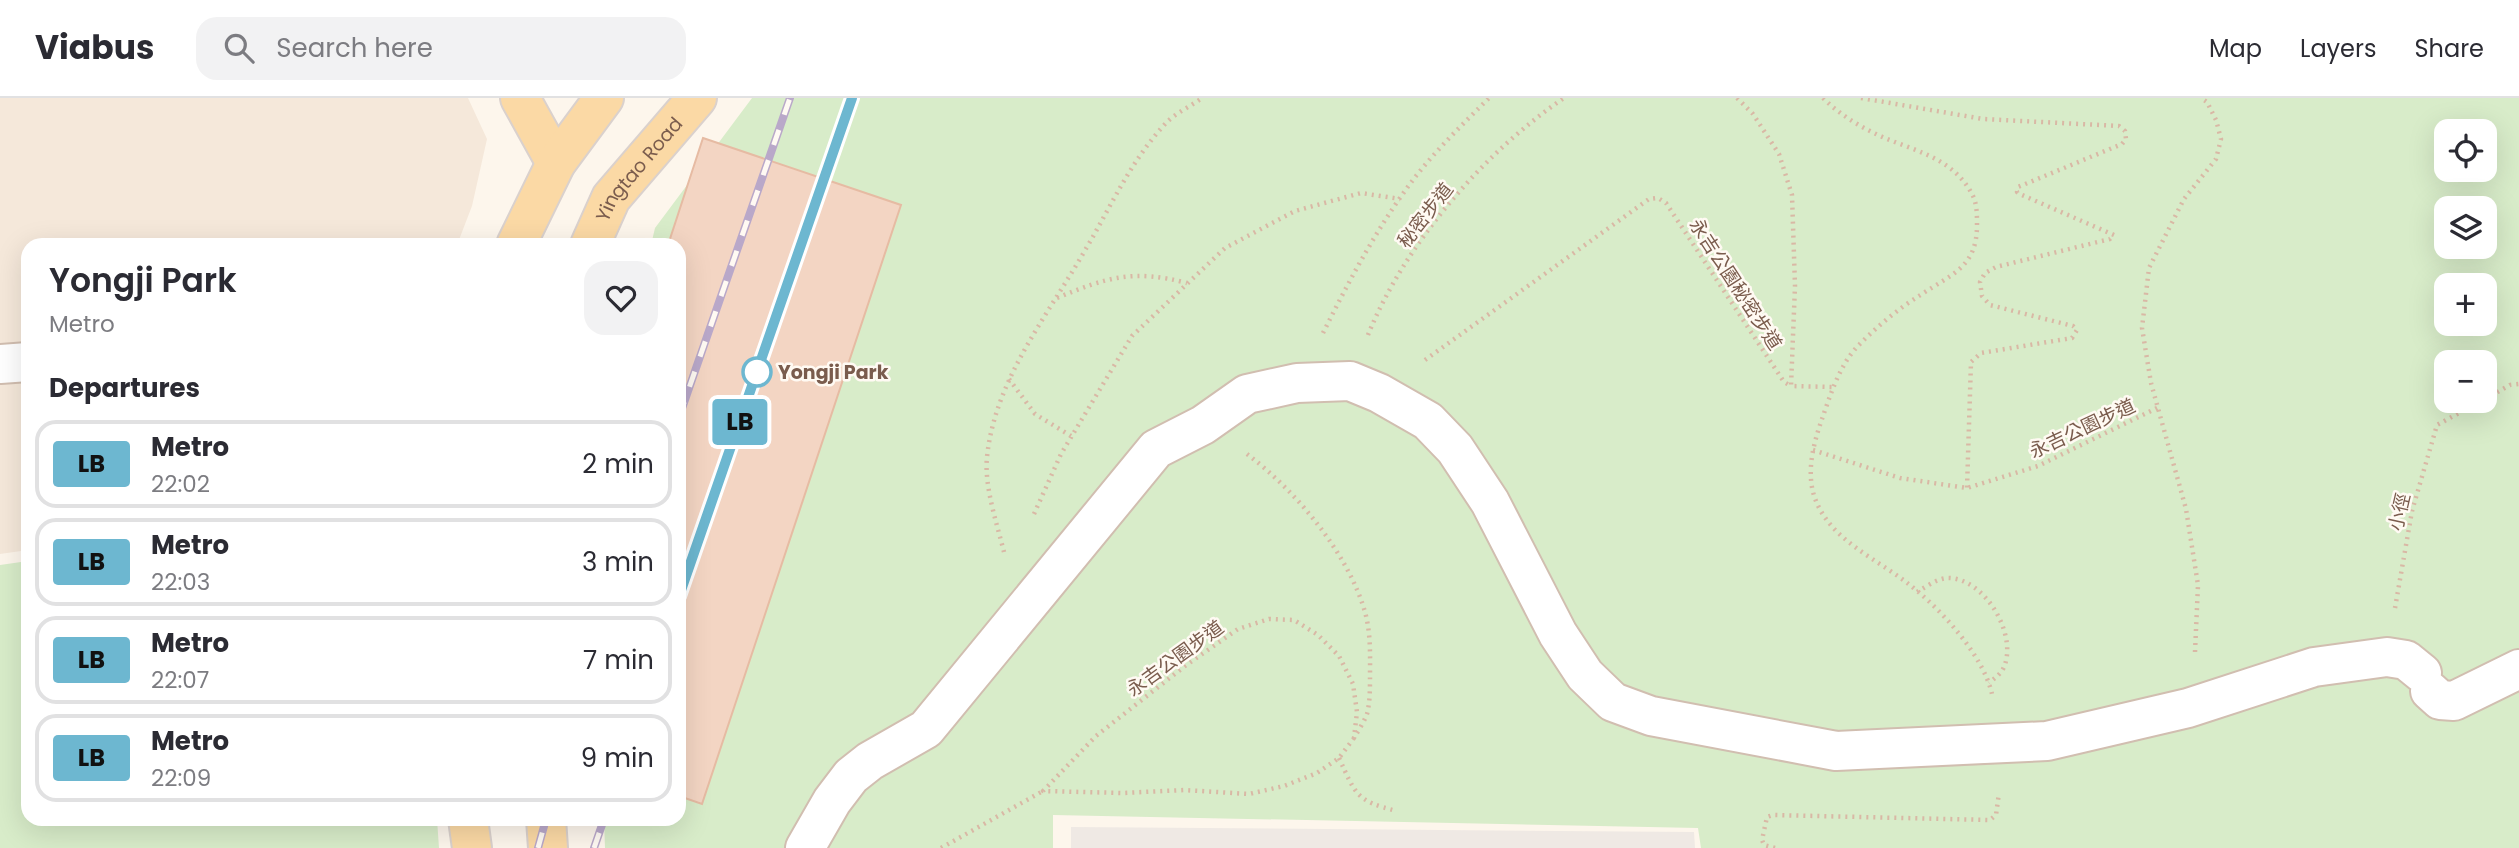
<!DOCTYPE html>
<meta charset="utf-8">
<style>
body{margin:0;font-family:Poppins,"Noto Sans TC",sans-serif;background:#f2f2f3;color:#2b2b33;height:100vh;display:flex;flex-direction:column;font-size:26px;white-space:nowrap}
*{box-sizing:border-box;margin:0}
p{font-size:23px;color:#7c7c81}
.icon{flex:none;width:38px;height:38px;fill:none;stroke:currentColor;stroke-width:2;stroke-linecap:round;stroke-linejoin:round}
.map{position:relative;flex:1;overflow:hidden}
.panel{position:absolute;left:21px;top:140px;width:665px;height:588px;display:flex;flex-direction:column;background:#fff;border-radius:21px;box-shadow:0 7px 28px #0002}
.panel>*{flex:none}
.badge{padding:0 14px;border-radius:5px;font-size:24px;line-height:46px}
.fabs{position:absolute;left:2434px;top:21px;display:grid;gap:14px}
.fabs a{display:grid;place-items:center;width:63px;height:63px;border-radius:14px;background:#fff;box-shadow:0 7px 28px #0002;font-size:35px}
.map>.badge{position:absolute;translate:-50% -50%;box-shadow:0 0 0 4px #fff}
h2{padding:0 28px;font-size:26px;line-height:63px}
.round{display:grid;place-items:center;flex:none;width:74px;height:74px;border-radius:21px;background:#f2f2f3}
.summary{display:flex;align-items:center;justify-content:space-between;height:119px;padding:0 28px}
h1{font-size:33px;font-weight:600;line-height:52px}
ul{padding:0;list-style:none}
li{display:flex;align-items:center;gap:21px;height:88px;margin:0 14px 10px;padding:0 14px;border:4px solid #e1e1e2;border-radius:21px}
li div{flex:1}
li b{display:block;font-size:26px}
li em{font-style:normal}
li .badge{min-width:77px;font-weight:700;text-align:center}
header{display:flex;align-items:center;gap:42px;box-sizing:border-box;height:98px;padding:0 35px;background:#fff;border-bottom:2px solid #e1e1e2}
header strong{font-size:33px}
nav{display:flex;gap:38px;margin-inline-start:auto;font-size:24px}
.search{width:490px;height:63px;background:#f2f2f3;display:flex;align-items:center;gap:18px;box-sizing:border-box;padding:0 24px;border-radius:21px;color:#7c7c81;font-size:26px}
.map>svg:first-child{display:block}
.residential{fill:#f5e8da}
.industrial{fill:#efe9e4}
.green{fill:#d8ecc9;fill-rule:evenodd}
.building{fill:#f3d5c3;stroke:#e6bba3;stroke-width:2}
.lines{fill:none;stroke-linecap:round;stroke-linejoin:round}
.minor-casing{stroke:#d1beb0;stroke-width:42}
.major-casing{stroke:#dad1cd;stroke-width:42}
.path{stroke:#d9b8a5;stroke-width:4.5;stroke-dasharray:2 5;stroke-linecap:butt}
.minor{stroke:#fff;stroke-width:38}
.major{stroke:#fbd9a5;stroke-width:38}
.rail-casing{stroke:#b9a8c9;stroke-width:8}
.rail{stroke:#fffaf3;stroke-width:5;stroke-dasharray:16;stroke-linecap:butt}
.line-casing{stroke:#fff;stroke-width:16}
.line{stroke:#6db7d0;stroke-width:10}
.stop-dot{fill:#fff;stroke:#6db7d0;stroke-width:3.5}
.labels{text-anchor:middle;stroke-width:5;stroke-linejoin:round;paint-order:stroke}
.street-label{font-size:19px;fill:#7a5c4d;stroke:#fffaf3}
.stop-label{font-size:19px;font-weight:bold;fill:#7a5c4d;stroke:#fffaf3;text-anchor:start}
</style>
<header>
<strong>Viabus</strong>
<div class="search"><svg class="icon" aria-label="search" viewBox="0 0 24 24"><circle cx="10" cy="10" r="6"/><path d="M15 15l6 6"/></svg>Search here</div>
<nav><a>Map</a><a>Layers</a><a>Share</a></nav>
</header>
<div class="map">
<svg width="2519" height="750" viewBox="0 0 2519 750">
<rect width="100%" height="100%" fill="#fdf6ec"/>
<!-- residential -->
<path class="residential" d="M0 0H468L487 41 472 108 457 147H28V452L0 456Z"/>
<!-- industrial -->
<path class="industrial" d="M1071 729 1694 734 1695 750H1071Z"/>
<!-- green -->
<path class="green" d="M752 0H2519V750H1701L1698 730 1053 717V750H605L604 721H679V147H651L655 130ZM2446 33H2485V72H2446ZM2446 110H2485V149H2446ZM2446 187H2485V226H2446ZM2446 264H2485V303H2446Z
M28 463V721H437L439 750H0V467Z"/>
<!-- building -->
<path class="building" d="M703 40 901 107 702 706 679 698V147H668Z"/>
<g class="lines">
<defs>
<path id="minor" d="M0 266 28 264
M2430 593 2440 602 2454 603 2519 571
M805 750 832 703 851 678 870 663 926 631 1156 351 1203 327 1247 296 1297 285 1350 283 1379 295 1428 323 1455 351 1490 404 1558 536 1585 577 1613 604 1651 618 1836 653 2047 643 2188 610 2314 569 2387 559 2406 562 2422 575"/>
<g id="major">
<path d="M520 0 556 65"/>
<path d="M516 147 556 65 604 0"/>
<path id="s1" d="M590 147 611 100 697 0"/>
<path d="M468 721 472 750"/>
<path d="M546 721 548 750"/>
</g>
</defs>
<!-- minor casing -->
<use href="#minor" class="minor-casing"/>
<!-- major casing -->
<use href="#major" class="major-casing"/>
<!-- path -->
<path class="path" d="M1737 0 1753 16 1779 56 1792 97 1795 188 1791 288 1833 289
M1823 0C1838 15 1857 27 1876 36 1911 53 1951 57 1972 96 1977 105 1977 116 1977 127 1977 169 1952 176 1922 196 1899 210 1875 230 1856 250 1839 269 1830 298 1822 321 1814 344 1807 370 1813 394 1825 439 1872 458 1906 484 1938 508 1983 556 1992 596
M1861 0 1983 21 2119 28 2125 33 2126 41 2122 46 2018 89 2017 94 2022 97 2114 137 2110 141 1996 169 1985 175 1980 184 1982 198 1990 207 2073 228 2077 232 2072 240 1981 255 1971 264 1967 390
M1057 200C1107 179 1134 171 1187 185
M1323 235C1350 181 1379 126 1416 78 1438 50 1464 25 1489 0
M1368 237C1404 147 1484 54 1564 0
M1425 262 1649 101 1658 100 1666 105 1784 284 1791 288
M1009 281 1035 316 1071 338
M2485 301 2510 287 2519 286
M1813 352 1900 380 1967 390 2038 368 2159 309
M1247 356C1296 393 1348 455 1365 514 1371 536 1370 557 1370 579 1370 590 1370 605 1367 616 1364 624 1358 633 1354 640L1357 614 1353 586 1339 558 1318 537 1294 522 1269 521 1238 531 1185 568 1096 638 1043 693 1123 695 1184 692 1249 696 1284 688 1317 675 1339 660 1354 640
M1034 416 1061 356 1132 238 1225 150 1295 113 1361 95 1400 101
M1004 454C997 426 984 388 987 359 995 282 1046 220 1084 154 1111 109 1130 63 1167 24 1176 15 1191 8 1202 0
M1917 494C1926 489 1936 481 1947 480 1984 479 2018 536 2004 569 2001 576 1995 580 1989 585
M2395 510 2412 413 2437 327 2481 303
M2195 554 2198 487 2186 411 2151 285 2142 230 2149 170 2184 101 2216 61 2221 41 2216 22 2207 4 2201 0
M1339 660C1356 697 1356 703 1397 713
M941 750 1043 693
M1775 750 1764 747 1762 742 1767 719 1773 717 1990 722 1996 717 1999 695"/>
<!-- minor -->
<use href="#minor" class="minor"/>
<!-- major -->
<use href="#major" class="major"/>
<defs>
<path id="rail" d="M679 319 790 0
M679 498 852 0
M538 750 546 721
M594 750 604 721"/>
</defs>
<!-- rail casing -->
<use href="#rail" class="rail-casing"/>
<!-- rail -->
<use href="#rail" class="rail"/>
</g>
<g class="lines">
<defs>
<path id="line" d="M679 498 852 0"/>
</defs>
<!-- line casing -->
<use href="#line" class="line-casing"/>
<!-- line -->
<use href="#line" class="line"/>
</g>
<!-- markers -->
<circle class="stop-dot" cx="757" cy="274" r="14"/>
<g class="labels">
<!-- street labels -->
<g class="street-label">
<text dy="7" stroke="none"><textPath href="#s1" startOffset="91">Yingtao Road</textPath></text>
<text transform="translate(1425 117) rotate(-52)" y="7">秘密步道</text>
<text transform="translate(1736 186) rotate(57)" y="7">永吉公園秘密步道</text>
<text transform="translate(2082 330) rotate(-25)" y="7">永吉公園步道</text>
<text transform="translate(2399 414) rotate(-77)" y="7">小徑</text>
<text transform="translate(1175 560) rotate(-36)" y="7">永吉公園步道</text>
</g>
<!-- stop labels -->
<g class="stop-label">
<text x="778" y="281">Yongji Park</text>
</g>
</g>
</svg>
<div class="fabs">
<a><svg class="icon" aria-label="locate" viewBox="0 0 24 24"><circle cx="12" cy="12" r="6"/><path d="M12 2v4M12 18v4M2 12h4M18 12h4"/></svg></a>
<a><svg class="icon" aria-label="layers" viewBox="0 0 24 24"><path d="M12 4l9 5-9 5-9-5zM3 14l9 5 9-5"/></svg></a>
<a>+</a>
<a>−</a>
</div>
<b class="badge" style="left:740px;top:324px;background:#6db7d0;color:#111">LB</b>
<section class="panel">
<div class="summary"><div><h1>Yongji Park</h1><p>Metro</p></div><a class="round"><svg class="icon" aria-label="heart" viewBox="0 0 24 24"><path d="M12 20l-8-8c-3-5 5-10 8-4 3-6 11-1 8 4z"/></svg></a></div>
<h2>Departures</h2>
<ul>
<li><span class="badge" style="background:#6db7d0;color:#111">LB</span><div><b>Metro</b><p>22:02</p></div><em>2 min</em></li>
<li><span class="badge" style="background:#6db7d0;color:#111">LB</span><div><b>Metro</b><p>22:03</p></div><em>3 min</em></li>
<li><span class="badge" style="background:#6db7d0;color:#111">LB</span><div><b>Metro</b><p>22:07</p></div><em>7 min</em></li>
<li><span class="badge" style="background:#6db7d0;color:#111">LB</span><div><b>Metro</b><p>22:09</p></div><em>9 min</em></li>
</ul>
</section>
</div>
